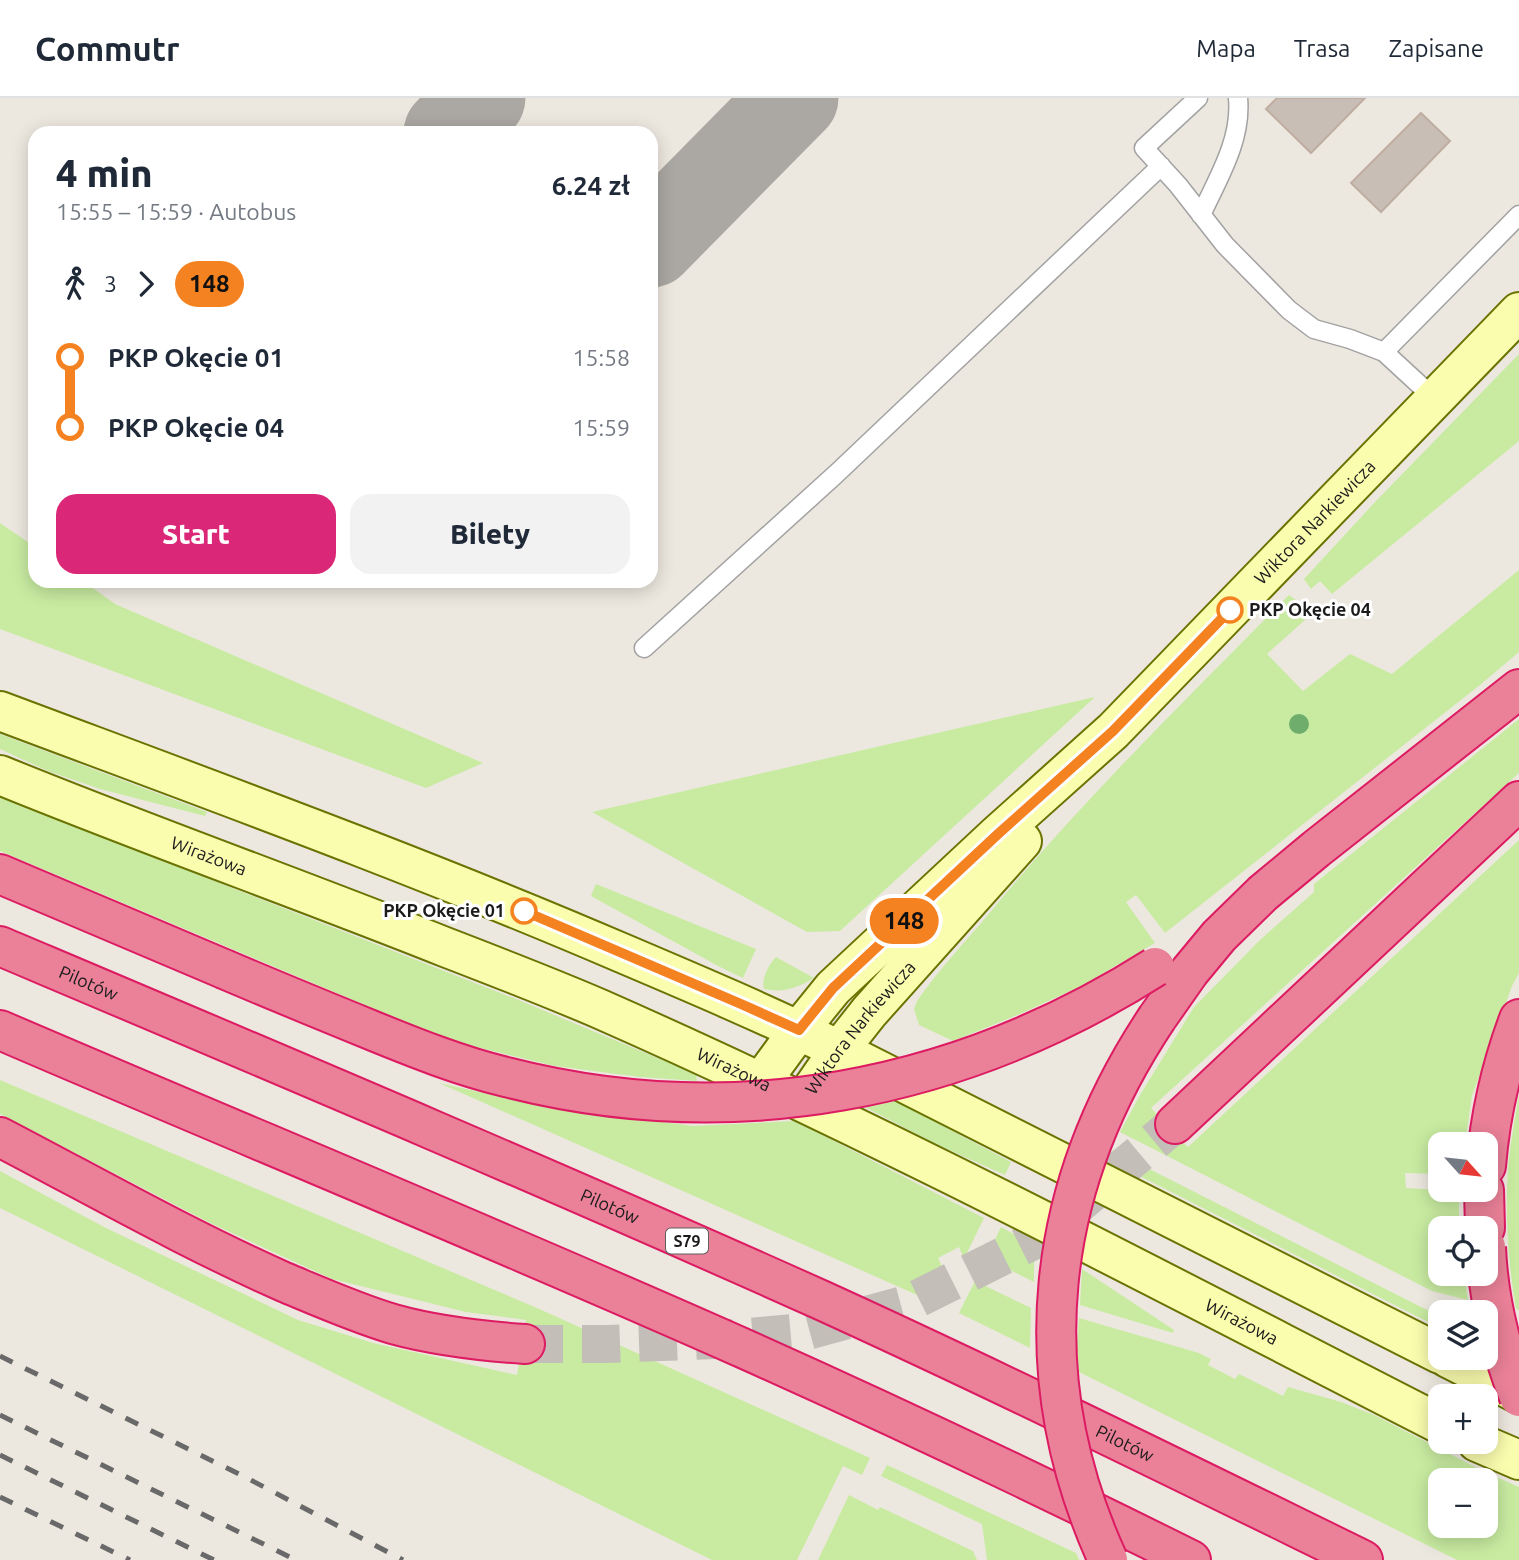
<!DOCTYPE html>
<html lang="pl">
<meta charset="utf-8">
<style>
body{margin:0;font-family:Ubuntu,sans-serif;background:#f2f2f3;color:#1f2937;height:100vh;display:flex;flex-direction:column;font-size:26px;white-space:nowrap}
*{box-sizing:border-box;margin:0}
p{font-size:23px;color:#747a83}
.icon{flex:none;width:38px;height:38px;fill:none;stroke:currentColor;stroke-width:2;stroke-linecap:round;stroke-linejoin:round}
.map{position:relative;flex:1;overflow:hidden}
.panel{position:absolute;left:28px;top:28px;width:630px;height:462px;display:flex;flex-direction:column;background:#fff;border-radius:21px;box-shadow:0 4px 18px #0003}
.panel>*{flex:none}
.badge{padding:0 14px;border-radius:23px;font-size:24px;line-height:46px}
.needle{width:46px;rotate:117deg}
.controls{position:absolute;left:1428px;top:1034px;display:grid;gap:14px}
.controls a{display:grid;place-items:center;width:70px;height:70px;border-radius:14px;background:#fff;box-shadow:0 4px 18px #0003;font-size:35px}
.map>.badge{position:absolute;translate:-50% -50%;box-shadow:0 0 0 4px #fff}
.legs{display:flex;align-items:center;gap:10px;height:77px;padding:0 28px;font-size:23px}
.legs p{margin-inline-start:auto}
.headline{display:flex;align-items:center;justify-content:space-between;height:119px;padding:0 28px}
h1{font-size:38px;font-weight:800;line-height:52px}
.cta{display:flex;gap:14px;margin-top:auto;padding:14px 28px}
.cta a{flex:1;height:80px;border-radius:21px;background:#db2777;color:#fff;font-size:28px;font-weight:800;line-height:80px;text-align:center}
.cta a+a{background:#f2f2f3;color:#1f2937}
ul{padding:0 28px;list-style:none}
li{display:flex;align-items:center;gap:24px;height:70px;font-size:26px}
li i{display:grid;place-items:center;width:10px;height:100%;margin:0 9px;background:currentColor}
li i::after{content:'';width:18px;height:18px;margin:-9px;border:5px solid;border-radius:50%;background:#fff}
li p{margin-inline-start:auto}
li:first-child i{background:linear-gradient(#0000 50%,currentColor 0)}
li:last-child i{background:linear-gradient(currentColor 50%,#0000 0)}
header{display:flex;align-items:center;gap:42px;box-sizing:border-box;height:98px;padding:0 35px;background:#fff;border-bottom:2px solid #e0e1e3}
header strong{font-size:33px}
nav{display:flex;gap:38px;margin-inline-start:auto;font-size:24px}
.map>svg:first-child{display:block}
.grass{fill:#c8eba1;fill-rule:evenodd}
.lines{fill:none;stroke-linecap:round;stroke-linejoin:round}
.taxiway{stroke:#aba8a4;stroke-width:89}
.building{fill:#c9beb5;stroke:#bfada1;stroke-width:2}
.highway-tunnel{stroke:#c3bfb8;stroke-width:38;stroke-dasharray:38 19;stroke-linecap:butt}
.lane-casing{stroke:#a2a2a2;stroke-width:21}
.secondary-casing{stroke:#6a7300;stroke-width:42}
.highway-casing{stroke:#dd1b62;stroke-width:42}
.lane{stroke:#fff;stroke-width:18}
.secondary{stroke:#fafcae;stroke-width:38}
.highway{stroke:#ea8198;stroke-width:38}
.rail{stroke:#696969;stroke-width:5;stroke-dasharray:14 14;stroke-linecap:butt}
.highway-bridge-casing{stroke:#dd1b62;stroke-width:42;stroke-linecap:butt}
.highway-bridge{stroke:#ea8198;stroke-width:38}
.tree{fill:#6ead6b}
.line-1-casing{stroke:#fff;stroke-width:16}
.line-1{stroke:#f58220;stroke-width:10}
.stop-1-dot{fill:#fff;stroke:#f58220;stroke-width:3.5}
.labels{text-anchor:middle;stroke-width:6;stroke-linejoin:round;paint-order:stroke}
.shield{fill:#fff;stroke:#5f5f5f;stroke-width:2}
.shield-label{font-size:16px;font-weight:bold;fill:#1b1b1b}
.street-label{font-size:18px;fill:#1b1b1b;stroke:#fff}
.stop-label{font-size:18px;font-weight:bold;fill:#1b1b1b;stroke:#fff;text-anchor:start}
</style>
<header>
<strong>Commutr</strong>
<nav><a>Mapa</a><a>Trasa</a><a>Zapisane</a></nav>
</header>
<div class="map">
<svg width="1519" height="1462" viewBox="0 0 1519 1462">
<rect width="100%" height="100%" fill="#ede8df"/>
<!-- grass -->
<path class="grass" d="M1519 256V343L1332 496 1320 483 1311 491 1304 481 1375 404Z
M0 425 35 449V483H83L115 506 483 665 426 690 0 531Z
M1519 472V554L1480 587 1165 835 1136 797 1126 804 1155 845 1081 888 1020 916 953 943 919 927 914 911 917 903C939 871 967 842 992 812 1084 701 1188 599 1289 497 1299 504 1306 509 1305 522L1267 556 1303 593 1350 556 1392 576Z
M1095 599 840 833 807 834 592 714Z
M1519 621V675L1151 1010 1188 1049 1519 742V875L1512 888 1472 998 1465 1046H1440V1076L1405 1075 1406 1090 1459 1093V1130H1440V1176H1464L1468 1202 1432 1193 1120 1034 1140 997 1194 909 1261 841 1314 794V786Z
M0 636 207 714 205 718 100 691 48 673 0 651Z
M0 699 516 901 696 976 697 983 640 979 555 968 468 947 429 934 0 753Z
M596 786 756 851 743 880 720 869 591 798Z
M776 859 814 880C797 890 784 895 764 891 761 881 769 866 776 859Z
M0 982 537 1210 870 1360 862 1377 843 1368 797 1462H712L0 1110V1073L104 1129 298 1222 373 1245 517 1277 526 1222 466 1214 332 1181 210 1125 0 1016Z
M439 985 548 1009 693 1028 795 1023 984 1120 964 1161 959 1149 938 1160 951 1188 942 1208Z
M1519 996V1212L1516 1211C1508 1164 1505 1118 1508 1071 1510 1046 1515 1021 1519 996Z
M892 1001 1011 1064 1005 1077 936 1046 861 1007Z
M1112 1052 1425 1211 1440 1215V1230L1108 1062Z
M1001 1129 1037 1149 1034 1166V1184L986 1160Z
M1082 1171 1174 1232 1173 1235 1080 1207Z
M975 1183 1031 1210 1030 1250 959 1215Z
M1079 1220 1199 1255 1211 1261 1208 1267 1235 1281 1239 1276 1283 1298 1288 1289 1341 1304 1374 1317 1481 1372 1519 1389V1462H1457L1079 1274 1077 1248ZM1440 1382H1486V1428H1440Z
M887 1367 1076 1455 1079 1462H987L982 1426 881 1378Z
M849 1397 878 1412 880 1409 973 1453 977 1462H818Z"/>
<g class="lines">
<!-- taxiway -->
<path class="taxiway" d="M448 35 481 0
M651 145 794 0"/>
</g>
<!-- building -->
<path class="building" d="M1277 0H1365L1311 55 1266 11Z
M1421 15 1450 43 1381 114 1351 85Z"/>
<g class="lines">
<!-- highway-tunnel -->
<path class="highway-tunnel" d="M525 1246H607L715 1242 803 1234 907 1206 1037 1141 1175 1026"/>
<defs>
<path id="lane" d="M1198 0 1144 50 1178 87 1225 147 1289 212 1314 231 1350 241 1384 254 1435 301
M1201 117C1218 80 1242 42 1238 0
M1384 254 1519 117
M644 550 836 376 1161 68"/>
<g id="secondary">
<path d="M0 613C208 691 417 767 622 855 695 886 768 917 839 952L1440 1256"/>
<path id="s1" d="M0 677C147 737 297 790 445 849 497 869 549 889 600 911 886 1037 1162 1184 1440 1326"/>
<path id="s2" d="M761 984 799 932 833 890 998 736 1113 633 1519 214"/>
<path id="s3" d="M803 1004 839 952 869 914 1022 743"/>
<path d="M1448 1260 1519 1296"/>
<path d="M1477 1344 1519 1362"/>
</g>
<g id="highway">
<path d="M0 776 224 871"/>
<path id="s4" d="M0 848C274 964 549 1080 821 1202 1003 1285 1183 1374 1363 1462"/>
<path d="M1157 920 1190 873 1219 838 1263 795 1316 751 1519 591"/>
<path d="M0 932C249 1039 500 1142 747 1252 897 1319 1044 1389 1191 1462"/>
<path d="M1175 1026 1519 703"/>
<path d="M0 1039C94 1088 187 1141 284 1184 320 1199 356 1215 393 1226 436 1238 481 1243 525 1246"/>
<path d="M1486 1068C1490 1018 1501 969 1519 921"/>
<path d="M1484 1092 1485 1130"/>
</g>
</defs>
<!-- lane casing -->
<use href="#lane" class="lane-casing"/>
<!-- secondary casing -->
<use href="#secondary" class="secondary-casing"/>
<!-- highway casing -->
<use href="#highway" class="highway-casing"/>
<!-- lane -->
<use href="#lane" class="lane"/>
<!-- secondary -->
<use href="#secondary" class="secondary"/>
<!-- highway -->
<use href="#highway" class="highway"/>
<!-- rail -->
<path class="rail" d="M0 1258 245 1379 403 1462
M0 1317 296 1462
M0 1357 214 1462
M0 1399 130 1462"/>
<defs>
<path id="highway-bridge" d="M224 871C273 892 322 912 371 932 415 950 460 968 506 979 733 1037 958 994 1155 869
M1486 1149C1488 1199 1501 1252 1519 1299
M1108 1462C1023 1276 1045 1088 1157 920"/>
</defs>
<!-- highway-bridge casing -->
<use href="#highway-bridge" class="highway-bridge-casing"/>
<!-- highway-bridge -->
<use href="#highway-bridge" class="highway-bridge"/>
</g>
<!-- trees -->
<circle class="tree" cx="1299" cy="626" r="10"/>
<g class="lines">
<defs>
<path id="line-1" d="M524 813 741 906 799 932 833 890 998 736 1113 633 1230 512"/>
</defs>
<!-- line-1 casing -->
<use href="#line-1" class="line-1-casing"/>
<!-- line-1 -->
<use href="#line-1" class="line-1"/>
</g>
<!-- markers -->
<g class="stop-1-dot">
<circle cx="1230" cy="512" r="12"/>
<circle cx="524" cy="813" r="12"/>
</g>
<g class="labels">
<!-- shield labels -->
<rect class="shield" x="666" y="1130.5" width="42" height="25" rx="5"/>
<g class="shield-label">
<text x="687" y="1149">S79</text>
</g>
<!-- street labels -->
<g class="street-label">
<text dy="6" stroke="none"><textPath href="#s2" startOffset="789">Wiktora Narkiewicza</textPath></text>
<text dy="6" stroke="none"><textPath href="#s1" startOffset="224">Wirażowa</textPath></text>
<text dy="6" stroke="none"><textPath href="#s4" startOffset="96">Pilotów</textPath></text>
<text dy="6" stroke="none"><textPath href="#s3" startOffset="94">Wiktora Narkiewicza</textPath></text>
<text dy="6" stroke="none"><textPath href="#s1" startOffset="791">Wirażowa</textPath></text>
<text dy="6" stroke="none"><textPath href="#s4" startOffset="663">Pilotów</textPath></text>
<text dy="6" stroke="none"><textPath href="#s1" startOffset="1358">Wirażowa</textPath></text>
<text dy="6" stroke="none"><textPath href="#s4" startOffset="1230">Pilotów</textPath></text>
</g>
<!-- stop labels -->
<g class="stop-label">
<text x="1249" y="518">PKP Okęcie 04</text>
<text x="505" y="819" text-anchor="end">PKP Okęcie 01</text>
</g>
</g>
</svg>
<div class="controls">
<a><svg class="needle" viewBox="-14 -14 28 28"><path d="M0-13l5 13h-10z" fill="#e53935"/><path d="M0 13l5-13h-10z" fill="#747a83"/></svg></a>
<a><svg class="icon" aria-label="locate" viewBox="0 0 24 24"><circle cx="12" cy="12" r="6"/><path d="M12 2v4M12 18v4M2 12h4M18 12h4"/></svg></a>
<a><svg class="icon" aria-label="layers" viewBox="0 0 24 24"><path d="M12 4l9 5-9 5-9-5zM3 14l9 5 9-5"/></svg></a>
<a>+</a>
<a>−</a>
</div>
<b class="badge" style="left:904px;top:823px;background:#f58220;color:#111">148</b>
<section class="panel">
<div class="headline"><div><h1>4 min</h1><p>15:55 – 15:59 · Autobus</p></div><b>6.24 zł</b></div>
<div class="legs"><svg class="icon" aria-label="walk" viewBox="0 0 24 24"><circle cx="13" cy="4" r="2"/><path d="M13 8l-2 6 4 7M11 14l-3 7M7 12l3-4h3l4 4"/></svg>3<svg class="icon" aria-label="forward" viewBox="0 0 24 24"><path d="M9 5l7 7-7 7"/></svg><b class="badge" style="background:#f58220;color:#111">148</b></div>
<ul>
<li><i style="color:#f58220"></i><b>PKP Okęcie 01</b><p>15:58</p></li>
<li><i style="color:#f58220"></i><b>PKP Okęcie 04</b><p>15:59</p></li>
</ul>
<div class="cta"><a>Start</a><a>Bilety</a></div>
</section>
</div>
